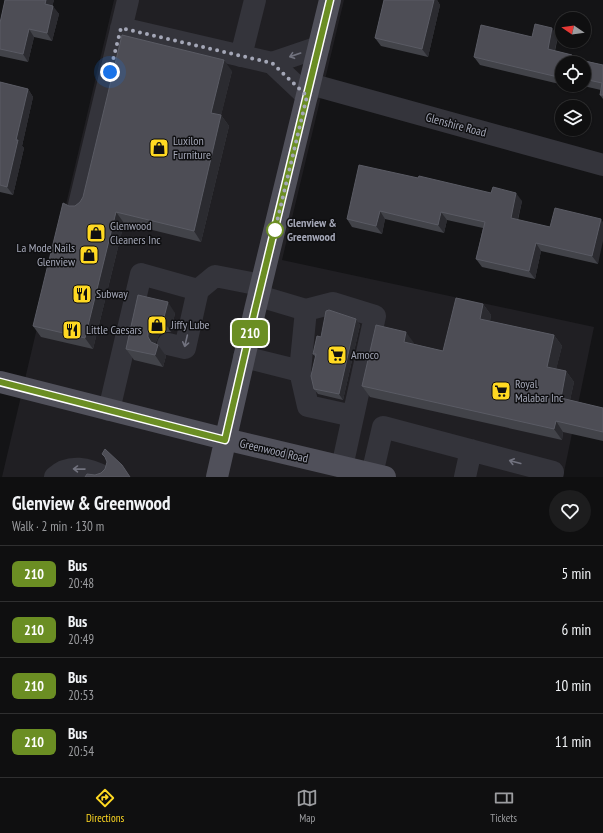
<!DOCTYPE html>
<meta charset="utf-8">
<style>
body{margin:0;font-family:"PT Sans Narrow",sans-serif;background:#1d1d1e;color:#f1f3f6;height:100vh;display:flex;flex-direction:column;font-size:15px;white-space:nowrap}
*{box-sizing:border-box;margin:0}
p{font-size:13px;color:#9b9c9f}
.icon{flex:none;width:22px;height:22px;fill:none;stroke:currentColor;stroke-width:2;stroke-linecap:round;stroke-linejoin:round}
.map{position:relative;height:477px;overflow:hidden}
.details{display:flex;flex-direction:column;background:#0f0f10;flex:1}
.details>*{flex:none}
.badge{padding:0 8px;border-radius:6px;font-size:14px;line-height:26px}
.needle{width:26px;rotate:283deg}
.buttons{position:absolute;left:555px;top:12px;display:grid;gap:8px}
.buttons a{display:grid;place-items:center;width:36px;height:36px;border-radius:50%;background:#0f0f10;box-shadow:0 1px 3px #0004,0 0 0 1px #2f2f30;font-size:20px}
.you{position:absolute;width:20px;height:20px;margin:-10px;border:3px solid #fff;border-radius:50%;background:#1a73e8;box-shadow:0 0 0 6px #1a73e833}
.map>.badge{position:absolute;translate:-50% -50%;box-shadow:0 0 0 2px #fff}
.round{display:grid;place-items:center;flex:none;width:42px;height:42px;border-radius:21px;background:#1d1d1e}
.headline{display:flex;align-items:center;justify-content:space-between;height:68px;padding:0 12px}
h1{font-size:19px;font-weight:800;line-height:30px}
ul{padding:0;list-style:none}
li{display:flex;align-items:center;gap:12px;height:56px;padding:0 12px;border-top:1px solid #2f2f30}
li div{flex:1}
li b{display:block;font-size:15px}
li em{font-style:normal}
li .badge{min-width:44px;font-weight:700;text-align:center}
.tab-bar{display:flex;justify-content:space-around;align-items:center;height:56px;border-top:1px solid #2f2f30;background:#0f0f10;font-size:11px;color:#9b9c9f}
.tab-bar a{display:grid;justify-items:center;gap:2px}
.tab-bar .on{color:#ffd922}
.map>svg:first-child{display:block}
.built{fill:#201f23}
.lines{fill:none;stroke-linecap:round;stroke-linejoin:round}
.minor{stroke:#34343b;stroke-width:22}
.major{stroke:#50505a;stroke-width:22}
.wall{fill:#424349}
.shaded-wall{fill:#2b2b30}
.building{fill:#4d4d55;stroke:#5a5b64}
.oneway{stroke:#72737f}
.line-casing{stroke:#fff;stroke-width:9}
.line{stroke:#6b8e23;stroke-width:6}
.walk{stroke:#a4a7b7;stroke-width:4;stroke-dasharray:0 7.2}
.stop-dot{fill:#fff;stroke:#6b8e23;stroke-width:2}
.labels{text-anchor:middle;stroke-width:3;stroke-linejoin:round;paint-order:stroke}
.street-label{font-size:12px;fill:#a4a7b7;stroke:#0f0f11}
.poi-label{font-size:12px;fill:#a4a7b7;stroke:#0f0f11;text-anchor:start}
.stop-label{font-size:12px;font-weight:bold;fill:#a4a7b7;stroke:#0f0f11;text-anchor:start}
</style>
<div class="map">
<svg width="603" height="477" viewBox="0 0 603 477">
<rect width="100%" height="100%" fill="#141416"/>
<!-- built -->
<path class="built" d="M114 0H344L282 260 594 327 563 477H2Z"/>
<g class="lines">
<!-- minor -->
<path class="minor" d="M121 28 272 63 307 96
M241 56 255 0
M272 63 319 47
M310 84 603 165
M79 205 128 0
M259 296 306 310 333 303 375 316 342 467
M168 344 185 348 198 290
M244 357 300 371 308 406 353 416
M300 371 306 310
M109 410 141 274 198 290 215 276 261 285
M372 474 383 427 553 472 552 477
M55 477C69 464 89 468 104 477
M465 477 471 450"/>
<!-- major -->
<path class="major" d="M0 382 225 439 385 477
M217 477 255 310 330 0"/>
</g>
<!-- wall -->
<path class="wall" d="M5 0H54L52 6 59 14 52 41 34 37 28 62 0 56V23Z
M384 0H437L440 5 428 57 381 46 375 38Z
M558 36 555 51 572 55 574 58 603 65V99L600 95 601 90 579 85H584V63H562V85H572V87L480 65 474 57 532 37Z
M232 71 221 115 229 126 201 242 124 223 93 349 41 337 33 326 69 206H75L80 202Z
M0 82 28 89 33 97 22 146 24 148 13 195 0 192Z
M418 178 522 201 518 220 550 227 601 219 598 264 541 251 535 279 482 267 476 259 483 228 447 220 444 233 385 219 382 234 352 227 347 219Z
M138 295 175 313 171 332H165L159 335 156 342V344L166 356 163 367 134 360 126 349Z
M483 304 491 315 490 321 554 335 562 346 556 369 566 371 574 382 570 400 603 408V441L563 432 562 440 370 397 362 386 414 343V344L443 351Z
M356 319 360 325 343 400 318 394 314 389 316 358 313 354 321 337Z"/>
<!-- shaded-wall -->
<path class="shaded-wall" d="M46 0H54L51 12 45 4Z
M434 0H437L440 5 428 57 422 49Z
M53 6 59 14 52 41 47 33Z
M552 28 558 36 553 57 548 49Z
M29 29 34 37 28 62 23 54Z
M224 60 232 71 219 124 211 113Z
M28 89 33 97 22 146 24 148 13 195 7 187 16 140Z
M221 115 229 126 201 242 194 231Z
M516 193 522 201 516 226 511 218Z
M380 211 385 219 382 234 376 226Z
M116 212 124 223 93 349 85 338Z
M441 212 447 220 444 233 438 225Z
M601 219 603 222V241L598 264 592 256Z
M536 243 541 251 535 279 529 271Z
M168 302 175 313 171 332 163 321Z
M483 304 491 315 488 330 480 319Z
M356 319 360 325 343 400 339 394Z
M151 324 159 335 156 342V348L158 345 166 356 163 367 155 355 148 337V330Z
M406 332 414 343 412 353 404 342Z
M554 335 562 346 554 378 547 367Z
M566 371 574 382 568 409 561 398Z
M556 421 563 432 562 440 554 429Z"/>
<!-- building -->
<path class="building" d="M5 0H46L45 4 53 6 47 33 29 29 23 54 0 49V23Z
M384 0H434L422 49 375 38Z
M535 24 552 28 548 49 572 55 571 58 603 65V95H600L602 83 584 79V63H562V78L474 57 481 25 532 37Z
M122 35 224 60 211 113 221 115 194 231 116 212 85 338 33 326 63 203 69 206H75L80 202 83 197Z
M0 82 28 89 16 140H18L7 187 0 185Z
M359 165 418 178 419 176 491 193 493 187 516 193 511 218 550 227 555 208 601 219 592 256 536 243 529 271 476 259 485 222 441 212 438 225 380 211 376 226 347 219Z
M138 295 168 302 163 321H157L151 324 148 330V337L151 342 158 345 155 355 126 349Z
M456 298 483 304 480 319 554 335 547 367 566 371 561 398 603 408V432L556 421 554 429 362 386 376 325 406 332 404 342 443 351Z
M329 310 356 319 339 394 314 389 311 376 316 354H313L317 336 321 337 326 311Z
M105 449 122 465 130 477H85L87 474 95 475 101 473 105 469 107 462 105 457 102 454Z"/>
<!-- one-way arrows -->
<defs><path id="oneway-shaft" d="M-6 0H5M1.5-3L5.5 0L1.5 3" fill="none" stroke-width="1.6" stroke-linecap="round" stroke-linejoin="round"/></defs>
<g class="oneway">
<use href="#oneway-shaft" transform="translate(295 55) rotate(161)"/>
<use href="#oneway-shaft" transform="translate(186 341) rotate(103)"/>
<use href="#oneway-shaft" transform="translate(515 462) rotate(-165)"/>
<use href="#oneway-shaft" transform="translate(79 469) rotate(-179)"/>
</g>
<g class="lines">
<defs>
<path id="line" d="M0 382 225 440 255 310 330 0"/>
</defs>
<!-- line casing -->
<use href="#line" class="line-casing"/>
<!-- line -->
<use href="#line" class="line"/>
<!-- walk -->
<path class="walk" d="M110 72 121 28 272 63 307 96 275 230"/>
</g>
<!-- icons -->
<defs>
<symbol id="shop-square" viewBox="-11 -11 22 22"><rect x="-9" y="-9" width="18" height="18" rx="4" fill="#ffd922" stroke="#0f0f11"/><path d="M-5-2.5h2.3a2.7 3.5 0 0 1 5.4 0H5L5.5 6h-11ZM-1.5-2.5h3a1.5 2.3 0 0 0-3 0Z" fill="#111"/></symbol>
<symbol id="restaurant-square" viewBox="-11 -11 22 22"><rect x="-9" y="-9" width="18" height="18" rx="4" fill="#ffd922" stroke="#0f0f11"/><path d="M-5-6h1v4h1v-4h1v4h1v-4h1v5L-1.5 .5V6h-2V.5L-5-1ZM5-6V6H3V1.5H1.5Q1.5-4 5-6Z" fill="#111"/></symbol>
<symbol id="supermarket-square" viewBox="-11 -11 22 22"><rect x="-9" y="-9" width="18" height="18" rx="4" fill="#ffd922" stroke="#0f0f11"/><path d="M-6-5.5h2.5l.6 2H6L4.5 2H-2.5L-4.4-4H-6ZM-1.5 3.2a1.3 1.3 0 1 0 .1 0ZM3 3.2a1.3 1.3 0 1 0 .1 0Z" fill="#111"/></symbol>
</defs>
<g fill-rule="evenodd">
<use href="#shop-square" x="148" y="137" width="22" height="22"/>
<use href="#shop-square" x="85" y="222" width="22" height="22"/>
<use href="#shop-square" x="78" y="244" width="22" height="22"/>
<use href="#restaurant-square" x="71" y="283" width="22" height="22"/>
<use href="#shop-square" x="146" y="314" width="22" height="22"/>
<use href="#restaurant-square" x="61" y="319" width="22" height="22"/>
<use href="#supermarket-square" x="326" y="344" width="22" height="22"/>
<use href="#supermarket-square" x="490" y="380" width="22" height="22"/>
</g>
<!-- markers -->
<circle class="stop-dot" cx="275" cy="230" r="8"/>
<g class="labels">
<!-- street labels -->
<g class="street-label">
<text transform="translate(456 125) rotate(15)" y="4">Glenshire Road</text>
<text transform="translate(274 451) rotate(13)" y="4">Greenwood Road</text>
</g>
<!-- poi labels -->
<g class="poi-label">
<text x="173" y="145">Luxilon<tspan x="173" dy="14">Furniture</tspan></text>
<text x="110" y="230">Glenwood<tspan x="110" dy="14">Cleaners Inc</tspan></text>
<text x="75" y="252" text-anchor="end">La Mode Nails<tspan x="75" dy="14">Glenview</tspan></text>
<text x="96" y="298">Subway</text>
<text x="171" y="329">Jiffy Lube</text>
<text x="86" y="334">Little Caesars</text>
<text x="351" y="359">Amoco</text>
<text x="515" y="388">Royal<tspan x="515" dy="14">Malabar Inc</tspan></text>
</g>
<!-- stop labels -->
<g class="stop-label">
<text x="287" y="227">Glenview &amp;<tspan x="287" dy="14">Greenwood</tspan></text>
</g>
</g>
</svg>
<div class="buttons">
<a><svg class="needle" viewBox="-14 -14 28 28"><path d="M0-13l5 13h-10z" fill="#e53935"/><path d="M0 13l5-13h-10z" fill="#9b9c9f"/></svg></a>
<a><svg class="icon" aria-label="locate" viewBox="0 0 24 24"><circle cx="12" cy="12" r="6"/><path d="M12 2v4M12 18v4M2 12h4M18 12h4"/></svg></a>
<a><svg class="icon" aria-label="layers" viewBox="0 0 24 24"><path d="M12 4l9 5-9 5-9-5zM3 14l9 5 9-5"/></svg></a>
</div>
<div class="you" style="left:110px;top:72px"></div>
<b class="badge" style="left:250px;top:333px;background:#6b8e23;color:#fff">210</b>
</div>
<section class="details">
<div class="headline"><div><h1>Glenview &amp; Greenwood</h1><p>Walk · 2 min · 130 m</p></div><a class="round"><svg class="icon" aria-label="heart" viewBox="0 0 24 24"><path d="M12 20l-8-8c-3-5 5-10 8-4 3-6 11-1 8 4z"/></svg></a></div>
<ul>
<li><span class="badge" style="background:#6b8e23;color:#fff">210</span><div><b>Bus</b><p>20:48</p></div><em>5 min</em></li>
<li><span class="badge" style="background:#6b8e23;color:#fff">210</span><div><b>Bus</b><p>20:49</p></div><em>6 min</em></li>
<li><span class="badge" style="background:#6b8e23;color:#fff">210</span><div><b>Bus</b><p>20:53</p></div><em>10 min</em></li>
<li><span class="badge" style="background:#6b8e23;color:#fff">210</span><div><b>Bus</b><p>20:54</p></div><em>11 min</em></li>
</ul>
</section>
<nav class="tab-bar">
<a class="on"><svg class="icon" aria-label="directions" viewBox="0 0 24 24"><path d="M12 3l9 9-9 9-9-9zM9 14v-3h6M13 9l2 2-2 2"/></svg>Directions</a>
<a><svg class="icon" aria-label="map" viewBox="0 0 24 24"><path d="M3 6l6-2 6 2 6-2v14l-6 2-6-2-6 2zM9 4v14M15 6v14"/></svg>Map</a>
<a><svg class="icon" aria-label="tickets" viewBox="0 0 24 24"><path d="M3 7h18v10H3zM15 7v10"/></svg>Tickets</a>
</nav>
